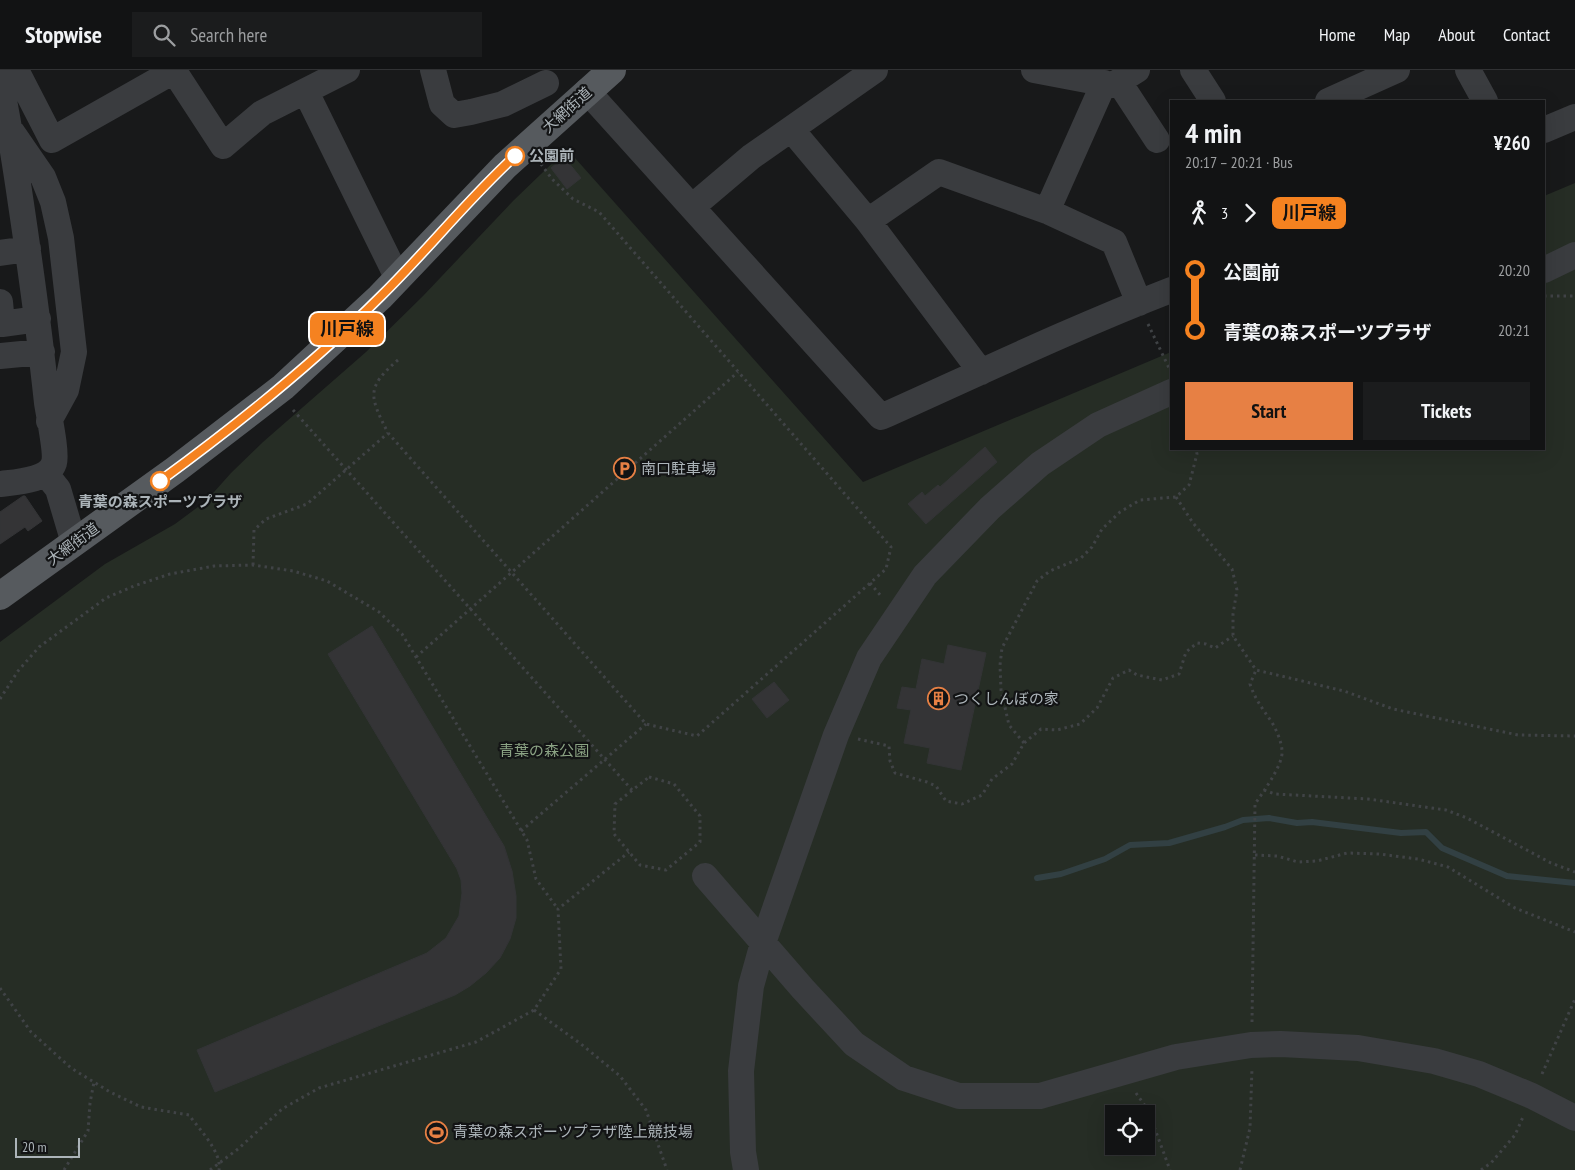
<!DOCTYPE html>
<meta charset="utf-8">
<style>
body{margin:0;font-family:"PT Sans Narrow","Noto Sans JP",sans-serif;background:#1b1c1d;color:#f1f3f6;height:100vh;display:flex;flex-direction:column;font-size:19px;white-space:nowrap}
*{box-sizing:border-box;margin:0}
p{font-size:16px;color:#9c9ea0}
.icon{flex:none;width:28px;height:28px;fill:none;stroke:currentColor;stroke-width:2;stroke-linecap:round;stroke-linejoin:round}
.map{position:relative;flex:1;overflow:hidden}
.details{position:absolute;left:1170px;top:30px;width:375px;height:350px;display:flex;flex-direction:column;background:#121314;border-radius:0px;box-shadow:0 5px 20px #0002,0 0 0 1px #313234}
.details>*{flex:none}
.badge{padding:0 10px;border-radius:8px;font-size:18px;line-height:32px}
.tools{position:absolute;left:1105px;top:1035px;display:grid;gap:10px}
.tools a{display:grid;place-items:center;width:50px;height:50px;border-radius:0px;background:#121314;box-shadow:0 5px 20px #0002,0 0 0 1px #313234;font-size:25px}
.scale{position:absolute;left:15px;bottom:12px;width:65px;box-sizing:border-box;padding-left:5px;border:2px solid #acb4b9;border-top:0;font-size:14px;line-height:18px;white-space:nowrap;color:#acb4b9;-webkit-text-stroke:4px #131415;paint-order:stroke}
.map>.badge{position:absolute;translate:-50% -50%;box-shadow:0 0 0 2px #fff}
.legs{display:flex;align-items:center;gap:8px;height:55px;padding:0 15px;font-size:16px}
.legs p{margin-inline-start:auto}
.overview{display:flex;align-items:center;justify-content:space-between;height:85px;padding:0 15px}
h1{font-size:28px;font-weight:800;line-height:38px}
.action{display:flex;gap:10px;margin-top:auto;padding:10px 15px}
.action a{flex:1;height:58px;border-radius:0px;background:#e78044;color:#111;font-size:20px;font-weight:800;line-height:58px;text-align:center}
.action a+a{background:#1b1c1d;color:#f1f3f6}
ul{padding:0 15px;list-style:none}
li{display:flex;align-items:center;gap:18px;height:60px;font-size:19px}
li i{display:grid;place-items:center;width:8px;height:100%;margin:0 6px;background:currentColor}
li i::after{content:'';width:12px;height:12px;margin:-6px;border:4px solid;border-radius:50%;background:#121314}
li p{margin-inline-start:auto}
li:first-child i{background:linear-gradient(#0000 50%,currentColor 0)}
li:last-child i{background:linear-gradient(currentColor 50%,#0000 0)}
header{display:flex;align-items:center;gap:30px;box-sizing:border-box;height:70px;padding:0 25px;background:#121314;border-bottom:1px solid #313234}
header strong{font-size:24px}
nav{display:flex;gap:28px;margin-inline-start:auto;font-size:18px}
.search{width:350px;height:45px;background:#1b1c1d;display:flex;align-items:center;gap:12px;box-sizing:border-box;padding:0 18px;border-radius:0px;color:#9c9ea0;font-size:19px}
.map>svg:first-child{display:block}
.park{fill:#262d25;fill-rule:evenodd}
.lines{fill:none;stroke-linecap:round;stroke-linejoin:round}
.stream{stroke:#324043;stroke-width:6}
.building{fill:#343436;stroke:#333436}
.path{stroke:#404346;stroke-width:3;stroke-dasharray:2.5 4;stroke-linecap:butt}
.minor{stroke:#3a3c3f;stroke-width:26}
.major{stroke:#565a5e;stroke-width:28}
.line-1-casing{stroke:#fff;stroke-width:11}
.line-1{stroke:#f58220;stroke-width:8}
.stop-1-dot{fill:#fff;stroke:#f58220;stroke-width:2.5}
.labels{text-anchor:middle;stroke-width:4.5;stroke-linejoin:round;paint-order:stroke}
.street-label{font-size:15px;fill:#acb4b9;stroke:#131415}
.stop-label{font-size:15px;font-weight:bold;fill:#acb4b9;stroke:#131415;text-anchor:start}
.poi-label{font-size:15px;fill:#acb4b9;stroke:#131415;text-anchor:start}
.park-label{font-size:15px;fill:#8ba384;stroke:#131415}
</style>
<header>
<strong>Stopwise</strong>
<div class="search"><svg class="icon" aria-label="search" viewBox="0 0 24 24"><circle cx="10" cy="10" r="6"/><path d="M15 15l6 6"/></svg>Search here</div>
<nav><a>Home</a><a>Map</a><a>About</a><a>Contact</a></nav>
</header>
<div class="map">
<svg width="1575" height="1100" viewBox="0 0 1575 1100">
<rect width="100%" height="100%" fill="#18191a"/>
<!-- park -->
<path class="park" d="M567 79 863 412 1171 282V379H1544V126L1575 113V1100H0V572L105 494 175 454 206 431 231 403 263 372 366 282 423 226 514 130ZM1114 1044H1146V1076H1114Z"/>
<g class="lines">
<!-- stream -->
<path class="stream" d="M1037 808 1061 804 1105 789 1130 775 1169 773 1225 757 1243 750 1269 748 1297 753 1312 752 1401 763 1426 762 1442 778 1507 806 1575 813"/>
</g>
<!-- building -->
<path class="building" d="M564 87 581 108 567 119 551 98Z
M985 377 997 392 926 454 908 434 922 422 925 426 938 415 940 417Z
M23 426H25L42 451 28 461 25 457 0 474V442Z
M372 556 504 776 512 801 516 826V848L510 869 500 888 486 903 470 916 455 925 215 1022 197 980 427 883 446 868 459 846 462 823 461 810 457 799 328 584Z
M948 575 986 583 961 700 927 693 930 678 904 673 911 640 897 638 902 617 916 619 922 589 944 594Z
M774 612 789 630 767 648 752 629Z"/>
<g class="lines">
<!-- path -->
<path class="path" d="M1544 226H1575
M1148 254 1169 298
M398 290C365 318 370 327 388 363L646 654 697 666 886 499 891 477 599 142 573 129 552 109 541 94
M293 340 632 720
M1176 427 1193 453 1232 499 1237 520 1233 544V566L1256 600 1344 621 1393 639 1518 665 1575 666
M253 495 254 460 266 449 307 434 388 363
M870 513 881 526
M416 587 738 302
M0 629 18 601 39 577 106 528 134 516 170 504 214 496 253 495 293 501 327 511 379 542 402 564 527 770 536 809 558 839
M858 669 889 676 890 691 895 703 927 712 936 716 946 731 962 734 982 725 992 709 1012 694 1024 673 1041 659 1057 660 1080 654 1097 638 1113 608 1129 600 1137 605 1162 610 1179 604 1186 582 1197 573 1206 574 1215 578 1233 566
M1024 673 1009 655 1001 620 1000 595 1002 578 1037 511 1050 501 1081 488 1092 477 1102 459 1120 442 1140 430 1176 427 1189 415 1197 384 1196 379
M649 707 674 714 700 746V772L666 800 640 795 614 764 615 734Z
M1264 720 1275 724 1368 729 1446 740 1467 748 1551 793 1575 802
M521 761 646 654
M1255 785 1277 786 1298 792 1317 791 1347 783 1379 784 1418 789 1448 797 1515 838 1575 862
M0 918 31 962 71 998 110 1022 141 1037 189 1045C199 1059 222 1082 219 1100
M534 940 581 974 620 1006 646 1040 667 1100
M1252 952 1255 734C1263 722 1284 694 1282 680 1281 670 1276 659 1271 651 1262 638 1255 629 1250 614L1256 600
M1542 1004 1575 929
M1136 1023 1148 1040 1170 1100
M64 1100 88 1061 90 1033 94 1012
M210 1100 238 1079 282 1039 319 1018 476 972 534 940 561 899 558 839 629 782
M1240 1100 1250 1058 1252 998
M1481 1100 1491 1093 1515 1065 1523 1047"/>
<!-- minor -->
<path class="minor" d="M16 0 52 70 174 1 223 76 262 43 347 0
M433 0 442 34 454 45 471 42 503 34 546 13
M1034 0 1113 15 1137 0
M1193 0 1213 31
M1468 0 1485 31
M0 11C9 52 15 93 21 134 31 201 40 267 47 333 49 346 57 383 54 393 48 411 15 412 0 414
M1119 12 1157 70
M587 21 881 347C977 304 1073 258 1171 220
M306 22 398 209
M1328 31 1397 0
M791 59 868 151 981 302
M1544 60 1575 47
M12 62 43 107 53 132 61 168 74 282 66 320 49 351
M692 137 751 87 875 0
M1047 141 1104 13
M868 151 939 102 1047 141 1114 172 1139 233
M0 183 28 179
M1544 200 1575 185
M0 232 2 254 38 249
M0 286 42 282
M46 404 58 419 74 473
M705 806 803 919 854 974 904 1008 959 1026H1040L1176 987 1251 975 1281 974 1358 978 1434 991 1479 1004 1532 1026 1575 1048
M746 1100 743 1082 741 1001 751 916 763 873 836 665 869 588 925 505 990 438 1040 394 1098 355 1171 322"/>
<!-- major -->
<path class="major" d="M0 526 175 400 283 317 380 227 505 96 612 0"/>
</g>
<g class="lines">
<defs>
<path id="line-1" d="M160 411C238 354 313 294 381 226 427 181 467 130 515 86"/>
</defs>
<!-- line-1 casing -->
<use href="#line-1" class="line-1-casing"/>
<!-- line-1 -->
<use href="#line-1" class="line-1"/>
</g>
<!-- icons -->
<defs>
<symbol id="parking-ring" viewBox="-11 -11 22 22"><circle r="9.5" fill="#131415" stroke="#e78044" stroke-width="1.5"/><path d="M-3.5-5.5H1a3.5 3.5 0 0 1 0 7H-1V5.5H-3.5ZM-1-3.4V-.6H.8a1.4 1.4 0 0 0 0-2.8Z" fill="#e78044"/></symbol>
<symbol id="building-ring" viewBox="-11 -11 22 22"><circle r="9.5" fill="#131415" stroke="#e78044" stroke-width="1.5"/><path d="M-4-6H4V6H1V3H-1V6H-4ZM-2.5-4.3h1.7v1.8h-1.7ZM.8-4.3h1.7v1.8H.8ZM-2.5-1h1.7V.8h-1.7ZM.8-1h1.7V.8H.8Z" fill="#e78044"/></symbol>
<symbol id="stadium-ring" viewBox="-11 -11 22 22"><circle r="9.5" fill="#131415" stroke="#e78044" stroke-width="1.5"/><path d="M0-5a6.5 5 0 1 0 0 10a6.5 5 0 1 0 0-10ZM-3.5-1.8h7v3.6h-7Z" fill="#e78044"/></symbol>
</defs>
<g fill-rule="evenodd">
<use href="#parking-ring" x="612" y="386" width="25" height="25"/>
<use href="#building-ring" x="926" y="616" width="25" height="25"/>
<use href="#stadium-ring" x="424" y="1050" width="25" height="25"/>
</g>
<!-- markers -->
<g class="stop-1-dot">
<circle cx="515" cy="86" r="9"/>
<circle cx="160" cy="411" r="9"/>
</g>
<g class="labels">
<!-- street labels -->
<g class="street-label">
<text transform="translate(567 40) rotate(-42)" y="5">大網街道</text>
<text transform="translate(73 474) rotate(-36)" y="5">大網街道</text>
</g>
<!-- stop labels -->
<g class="stop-label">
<text x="529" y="91">公園前</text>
<text x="160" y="437" text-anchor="middle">青葉の森スポーツプラザ</text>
</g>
<!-- poi labels -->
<g class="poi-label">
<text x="641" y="404">南口駐車場</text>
<text x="954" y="634">つくしんぼの家</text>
<text x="453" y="1067">青葉の森スポーツプラザ陸上競技場</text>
</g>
<!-- park labels -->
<g class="park-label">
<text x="544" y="686">青葉の森公園</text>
</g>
</g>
</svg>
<div class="tools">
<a><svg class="icon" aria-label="locate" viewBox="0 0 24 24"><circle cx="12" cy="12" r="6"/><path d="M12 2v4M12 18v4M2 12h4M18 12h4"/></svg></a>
</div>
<div class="scale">20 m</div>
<b class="badge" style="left:347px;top:259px;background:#f58220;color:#111">川戸線</b>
<section class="details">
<div class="overview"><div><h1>4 min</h1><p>20:17 – 20:21 · Bus</p></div><b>¥260</b></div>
<div class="legs"><svg class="icon" aria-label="walk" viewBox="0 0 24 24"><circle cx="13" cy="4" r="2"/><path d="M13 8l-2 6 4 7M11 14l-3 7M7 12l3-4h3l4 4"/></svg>3<svg class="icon" aria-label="forward" viewBox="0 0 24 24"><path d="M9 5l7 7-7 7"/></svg><b class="badge" style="background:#f58220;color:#111">川戸線</b></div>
<ul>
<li><i style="color:#f58220"></i><b>公園前</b><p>20:20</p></li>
<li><i style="color:#f58220"></i><b>青葉の森スポーツプラザ</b><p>20:21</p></li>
</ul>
<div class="action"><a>Start</a><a>Tickets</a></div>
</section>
</div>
